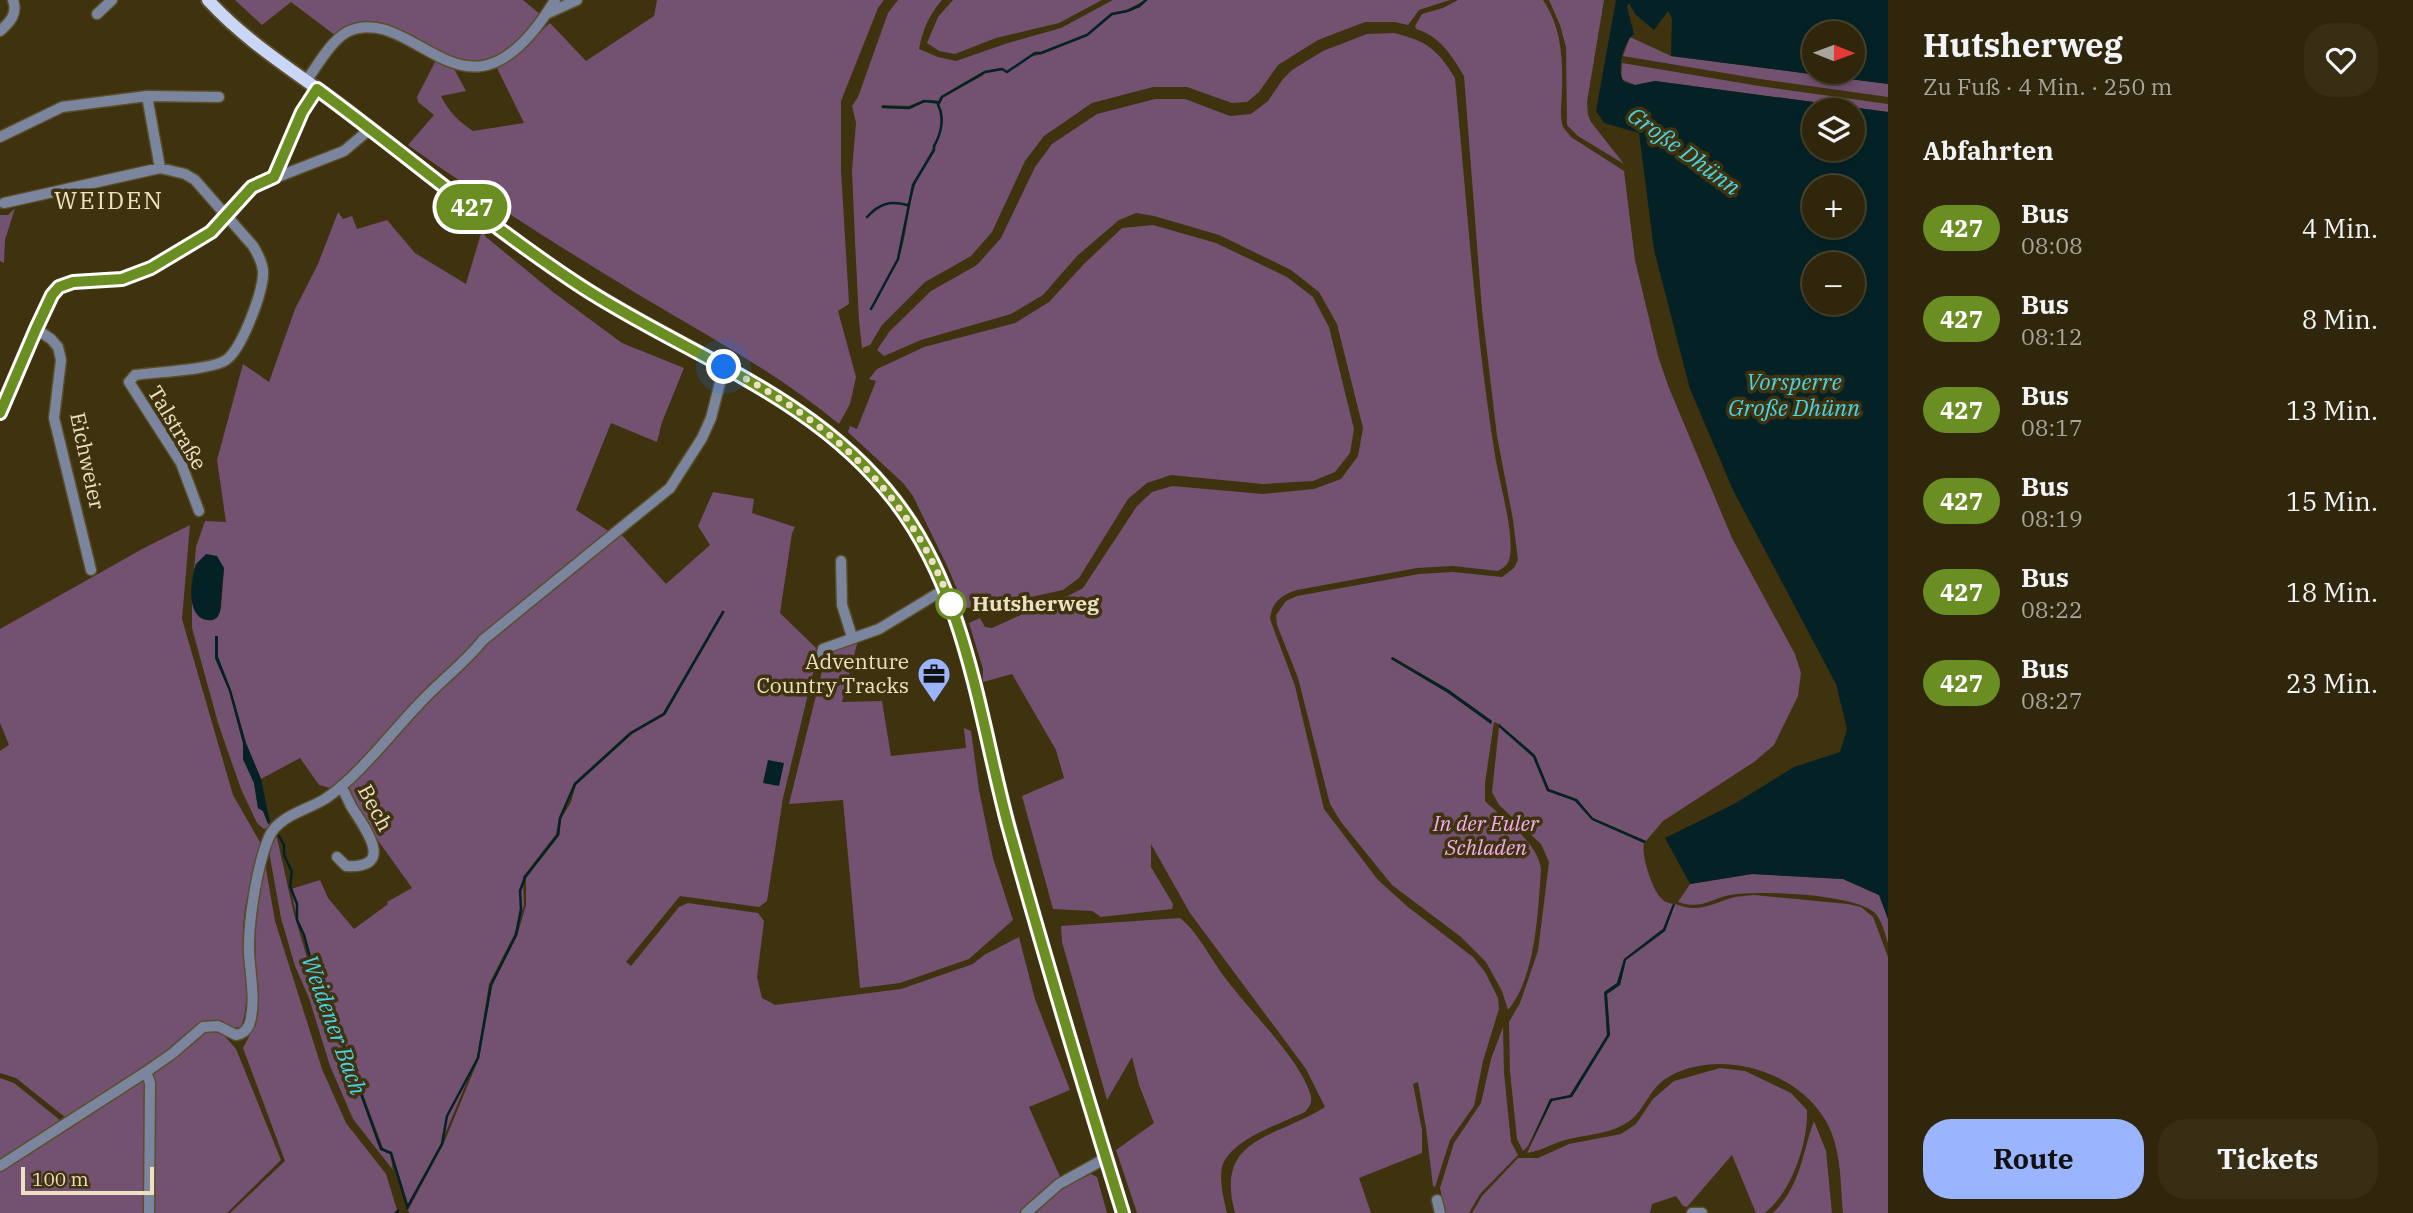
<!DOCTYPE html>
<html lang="de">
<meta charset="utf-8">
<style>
body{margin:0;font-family:"IBM Plex Serif",serif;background:#372e14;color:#f1f3f6;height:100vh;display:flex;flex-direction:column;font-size:26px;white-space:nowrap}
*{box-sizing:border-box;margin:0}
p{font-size:23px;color:#a7a59d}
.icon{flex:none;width:38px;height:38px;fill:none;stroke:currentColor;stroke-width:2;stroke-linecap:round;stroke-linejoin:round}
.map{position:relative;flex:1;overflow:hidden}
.details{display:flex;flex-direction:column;background:#2f260b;width:525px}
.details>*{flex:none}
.badge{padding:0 14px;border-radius:23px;font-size:24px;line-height:46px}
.needle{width:46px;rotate:91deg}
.buttons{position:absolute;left:1802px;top:21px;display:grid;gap:14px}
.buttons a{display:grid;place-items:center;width:63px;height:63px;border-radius:50%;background:#2f260b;box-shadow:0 4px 10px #0003,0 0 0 2px #4a432c;font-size:35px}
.scale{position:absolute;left:21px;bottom:18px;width:133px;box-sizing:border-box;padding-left:7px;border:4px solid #eee1c1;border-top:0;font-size:19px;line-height:24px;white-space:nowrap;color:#eee1c1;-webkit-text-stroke:5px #3f320f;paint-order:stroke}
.you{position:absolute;width:35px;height:35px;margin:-18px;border:5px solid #fff;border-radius:50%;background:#1a73e8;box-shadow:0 0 0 10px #1a73e833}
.map>.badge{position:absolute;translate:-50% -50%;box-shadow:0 0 0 4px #fff}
h2{padding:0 35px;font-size:26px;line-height:63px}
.round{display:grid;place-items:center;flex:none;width:74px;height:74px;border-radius:28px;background:#372e14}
.overview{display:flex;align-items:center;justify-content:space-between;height:119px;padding:0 35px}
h1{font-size:33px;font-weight:800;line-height:52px}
.action{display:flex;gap:14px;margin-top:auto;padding:14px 35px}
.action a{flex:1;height:80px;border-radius:28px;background:#9ab5fd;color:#111;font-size:28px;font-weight:800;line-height:80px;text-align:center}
.action a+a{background:#372e14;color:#f1f3f6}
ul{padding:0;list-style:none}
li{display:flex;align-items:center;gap:21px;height:91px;padding:0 35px}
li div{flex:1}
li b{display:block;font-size:26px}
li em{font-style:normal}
li .badge{min-width:77px;font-weight:700;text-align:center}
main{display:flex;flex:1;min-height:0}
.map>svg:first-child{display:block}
.green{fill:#725171;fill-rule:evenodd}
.water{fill:#042226;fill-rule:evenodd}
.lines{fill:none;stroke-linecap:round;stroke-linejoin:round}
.stream{stroke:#042226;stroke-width:2.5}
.minor-casing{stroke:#5b4e2b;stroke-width:13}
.major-casing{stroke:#5b4e2b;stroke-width:16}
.minor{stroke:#7b859e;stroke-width:10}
.major{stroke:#cad6f5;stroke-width:12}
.line-casing{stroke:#fff;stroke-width:16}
.line{stroke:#6b8e23;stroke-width:10}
.walk{stroke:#eee1c1;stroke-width:7;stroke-dasharray:0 12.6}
.stop-dot{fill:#fff;stroke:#6b8e23;stroke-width:3.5}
.labels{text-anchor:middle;stroke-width:7;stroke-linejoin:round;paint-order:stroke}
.street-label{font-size:21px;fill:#eee1c1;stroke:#3f320f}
.stop-label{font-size:21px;font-weight:bold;fill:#eee1c1;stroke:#3f320f;text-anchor:start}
.poi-label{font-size:21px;fill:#eee1c1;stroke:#3f320f;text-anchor:end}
.park-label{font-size:21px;font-style:italic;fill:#f3acef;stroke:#3f320f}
.water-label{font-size:23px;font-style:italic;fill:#48d3e6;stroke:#3f320f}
.quarter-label{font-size:24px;letter-spacing:2px;fill:#eee1c1;stroke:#3f320f}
</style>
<main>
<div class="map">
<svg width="1888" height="1213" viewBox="0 0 1888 1213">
<rect width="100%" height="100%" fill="#3f320f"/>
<!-- green -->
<path class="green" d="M235 0H523L541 15C534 24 527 33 520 41 453 110 406 0 336 36L291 2 262 25Z
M657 0H884L878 8 841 101V170L849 304 838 311 856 377 850 404 839 424C780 375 710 337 644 298 563 249 484 199 408 145L434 115 418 102 417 97 436 60 452 65 466 91 441 96C449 112 458 121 473 131L524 123 495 64 524 46 550 23 586 61 654 16Z
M898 0H942C929 15 923 29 919 49L938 57 956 61 1008 43 1061 28 1113 0H1145L1127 10 1111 13 1087 34 1041 53H1035L1006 72 1007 73 1030 57 1042 54 1088 35 1112 15 1128 12 1140 7 1146 0H1450L1419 10 1408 25 1395 22H1365L1318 40 1278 65 1259 92 1247 102 1232 103 1187 87H1153L1092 103 1044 136 1025 161 992 232 971 256 925 282 882 325 870 345 862 348 859 321 855 241 852 170 856 123 852 106 858 97 888 13ZM1001 68 1002 70 985 73 982 76 943 97 939 105 942 111 941 132 940 111 937 104 925 102 909 109 881 107 882 105 909 106 924 100 938 101 941 96 984 71ZM940 136 935 147V150C907 179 911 222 899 258 896 268 888 277 883 287 879 296 877 304 870 310L897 259 908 210 906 205 911 199 913 184Z
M953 0H1102L1059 23 996 38 955 54 939 51 927 43 938 17Z
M1458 0H1543C1561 26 1563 58 1562 89 1562 102 1559 115 1563 127L1571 137 1624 171 1635 260 1658 356 1669 388 1732 538 1795 654 1801 673 1798 696 1774 745 1754 762 1663 821 1646 841 1593 818 1576 799 1549 789 1535 755 1499 724 1494 722 1485 783V801C1503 819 1539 843 1541 870 1538 911 1536 977 1508 1010L1502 991 1486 962 1461 937 1392 885 1341 822 1330 804 1298 678 1277 625 1276 615 1286 601 1297 596 1419 574 1453 572 1502 577 1514 568 1518 560 1513 520 1497 436 1482 310 1464 76C1452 56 1440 36 1416 29L1415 26 1422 14 1443 8ZM1393 657 1449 690 1492 721 1491 724 1448 693 1391 659Z
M1549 0H1604L1587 102 1588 115 1591 122 1624 164 1578 136 1567 125 1566 47 1560 25Z
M1394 33C1427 41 1437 49 1455 78 1467 204 1475 330 1495 455 1498 477 1519 548 1507 564 1505 567 1501 569 1498 571L1453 566 1417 568 1297 590C1281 595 1272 602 1270 619L1295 686 1324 809 1378 880 1408 907 1473 957 1485 972 1498 998 1499 1009 1483 1061 1474 1106 1450 1140 1435 1187 1433 1186 1426 1128 1418 1082 1413 1084 1422 1130V1153L1359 1178 1371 1213H1235C1214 1136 1275 1139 1325 1107L1306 1069 1190 913 1151 844V867L1173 904 1172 909 1101 917 1092 911 1053 909 1022 796 1064 778 1056 750 1012 674 983 682V669L969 623 980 618 985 627 992 628 1021 615 1019 607 1068 596 1083 588 1137 506 1152 492 1172 486 1263 494 1314 489 1341 479 1358 456 1363 428 1337 324 1319 292 1291 270 1219 235 1154 216 1136 213 1119 220 1077 256 1043 295 1011 314 921 340 884 356 877 350 889 332 931 291 977 265 1001 238 1035 167 1052 144 1097 114 1155 99H1185L1230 116 1251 114 1268 101 1283 79 1292 70 1323 51 1367 34Z
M1630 37 1671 56 1888 84V97L1760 79 1623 56Z
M1622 63 1759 86 1888 104V112L1655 81 1635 85 1621 79Z
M15 208 5 240 4 263 0 261V215H8Z
M338 212 343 219 352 216 357 229 387 220 415 253 466 284 482 230 486 237 553 292 622 343 684 368 662 422 657 442 611 423 576 510 613 534 520 607 334 789 319 785 300 758 261 779 246 743 231 690 218 657V637L215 658 229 691 243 743V759L254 783 258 808 263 811 270 827 264 829 257 823 241 789 218 723 192 628V599L199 617 207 620 217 618 221 608 224 568 196 564 194 570 196 547 205 521 226 522 217 460 243 364 269 382 295 309 318 264Z
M1153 225 1216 243 1287 277 1313 297 1329 327 1354 429 1350 453 1335 472 1313 481 1263 484 1171 475 1147 483 1128 499 1079 578 1063 590 985 607 965 608 948 568 913 496 903 483 848 432 850 426 857 429 876 381 869 379 877 369 924 347 1015 323 1049 302 1084 264 1122 228Z
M713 492 754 499 752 513 795 527 792 533 780 613 816 648 815 665 783 798 767 901 759 907 680 896 626 962 631 966 679 907 688 903 758 913 764 921 757 977 762 998 775 1005 901 989 973 964 984 955 1019 937 1035 999 1070 1090 1029 1107 1061 1179 1021 1213H409L408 1210 443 1145 479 1058 492 985 517 936 526 905V878L559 835 561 819 571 802 576 785 632 734 665 715 725 611H723L663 713 630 732 574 783 569 801 559 818 556 834 523 877 524 905 514 935 489 984 477 1057 441 1144 408 1204 392 1153 383 1148 339 1030 320 990 296 914 291 889 320 880 328 898 354 929 388 904 387 902 412 888 357 811 346 787 485 642 620 533 666 584 710 545 698 526Z
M190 525 182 619 233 795 261 844C253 874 243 904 243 935 242 965 252 998 241 1027L232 1028 214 1020 205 1021 171 1052 66 1118 16 1078 0 1073V751L9 745 0 723V629L144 548Z
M858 640 842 702 882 701 891 756 966 748 964 728 971 731 979 790 993 858 1013 920 969 959 900 983 860 988 843 800 789 804 826 655 833 647Z
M1499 727 1533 757 1547 791 1575 801 1592 820 1644 843C1641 855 1652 890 1662 899 1665 902 1668 903 1673 904L1663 929 1624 959 1617 983 1605 992 1607 1035 1570 1095 1550 1099 1528 1146 1523 1151 1517 1139 1510 1072 1509 1022 1520 1003 1538 951 1549 862 1541 844 1499 805 1492 792Z
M273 833 277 838 294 914 317 991 337 1031 381 1150 390 1154 393 1170 353 1119 330 1066 309 998 295 966 281 918 268 846Z
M265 863 275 921 322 1069 346 1123 386 1174 397 1210 394 1213H230L285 1161 243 1048 256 1023 255 912Z
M1752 874 1843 879 1879 895 1888 919V943C1885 934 1882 920 1875 913 1855 894 1759 890 1730 895 1709 899 1703 910 1678 902L1690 884Z
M1754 895 1848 904 1861 907 1873 917 1888 957V1213H1843C1840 1181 1842 1143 1822 1115 1792 1070 1719 1049 1670 1076 1650 1087 1648 1104 1632 1119 1613 1135 1585 1134 1562 1141 1550 1145 1540 1151 1527 1153L1552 1101 1572 1097 1610 1035 1607 994 1620 985 1626 960 1665 931 1675 904C1698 913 1710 905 1731 898 1738 896 1746 896 1754 895Z
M1180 918C1199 933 1211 960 1226 979 1249 1010 1298 1057 1310 1093 1313 1101 1310 1106 1305 1112 1280 1124 1234 1138 1223 1164 1218 1176 1224 1201 1227 1213H1137L1116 1150 1154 1123 1139 1085 1132 1057 1107 1100 1062 942 1061 926Z
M1503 1027 1504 1073 1511 1142 1518 1155 1480 1194 1469 1213H1445L1440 1188 1454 1143 1481 1103 1491 1059Z
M213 1029 222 1033 236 1049 281 1160 227 1213H153L154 1072 200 1033Z
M1720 1068 1745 1071 1791 1093 1807 1110C1808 1144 1792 1191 1765 1213H1756L1732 1155 1687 1207 1683 1206 1676 1196 1652 1204 1650 1213H1472L1482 1196 1518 1158H1538L1569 1144 1621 1134 1636 1124 1653 1099 1674 1081Z
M0 1078 14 1083 61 1121 0 1160Z
M141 1079 147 1087 146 1213H0V1169Z
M1814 1121 1826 1151 1832 1213H1773C1801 1185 1801 1157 1814 1121Z
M1091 1174 1097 1177 1107 1213H1034L1061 1189Z"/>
<!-- water -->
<path class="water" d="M1616 0H1888V84L1671 56 1672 19 1668 11 1654 30 1636 15 1629 3 1627 7 1634 34C1623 42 1616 70 1624 82L1635 85 1655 81 1888 112V919L1879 895 1843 879 1752 874 1690 884 1665 838 1734 804 1794 767 1840 752 1847 729 1836 684 1733 490 1690 389 1654 250 1639 133 1604 123 1596 111ZM1815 33H1853V72H1815ZM1815 110H1853V149H1815ZM1853 187V226H1815V187ZM1853 264V303H1815V264Z
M206 554 217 556 224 568 220 612C217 619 214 621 207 620 185 616 191 579 196 564Z
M215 636H218V657L231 690 246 743 261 779 270 822 268 824 263 811 258 808 254 783 243 759V743L229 691 215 658Z
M1392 657 1449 690 1492 721 1491 724 1448 693 1391 659Z
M1499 724 1535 755 1549 789 1577 799 1593 818 1646 841 1644 843 1592 820 1575 801 1547 791 1533 757 1499 727Z
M768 760 784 763 779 786 763 783Z
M1673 904H1675L1665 931 1626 960 1620 985 1607 994 1610 1035 1572 1097 1552 1101 1529 1147 1550 1099 1570 1095 1607 1035 1604 992 1617 983 1624 959 1663 929Z"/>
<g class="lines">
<!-- stream -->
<path class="stream" d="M883 107 909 108 924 101 937 102
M867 217C879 204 890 200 907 205
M871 309 898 259 913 185 934 150V146C941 134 945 118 938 105L942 97 985 72 1002 69 1007 72 1035 53H1041L1087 35 1112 14 1127 11 1139 6 1146 0
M279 836 284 845V855L292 872 290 886 297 904V920L304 935 319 990 338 1030 381 1149 391 1153 407 1206
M407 1208 442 1144 447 1116 478 1058 491 985 516 935 521 909 520 891 525 877 558 835 560 818 575 784 631 733 664 714 723 612
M396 1213 398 1211"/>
<defs>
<path id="minor" d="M97 14 112 0
M546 14 577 0
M0 31C10 22 18 14 13 0
M306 81C318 65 330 42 347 32 417 0 466 147 555 0
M147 96 219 97
M0 137 62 107 147 96 160 168
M274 177 302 112 317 89
M4 203 160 168 185 174 195 180 253 246C258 254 262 261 263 271 264 290 242 349 226 360 212 370 155 372 135 375L129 382 181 463 199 511
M36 329 51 339 58 347 61 360 54 418 91 570
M0 413 36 329 52 295 59 287 73 282 122 279 151 268 211 232 252 187 344 151 370 129
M841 561 842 605 852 637
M821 658 823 649 879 629 945 589
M337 857 346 866C398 869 363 826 351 806 348 800 345 793 341 786
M146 1072 150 1083 149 1213
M0 1166 146 1072 173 1053 203 1027 218 1026 236 1035C243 1034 248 1029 250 1022 256 1000 250 974 249 952 248 922 257 865 269 837 278 816 307 810 325 799 357 778 392 732 419 704 440 681 464 664 483 640L670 488 702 438 711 418 724 367
M1437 1200 1440 1213
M1026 1213 1059 1184 1106 1158
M1692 1213H1702"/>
<path id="major" d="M208 0C250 46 304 77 353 115 435 179 516 248 606 301 707 362 822 404 896 501 966 594 979 717 1009 826 1044 956 1083 1085 1123 1213"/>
</defs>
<!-- minor casing -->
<use href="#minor" class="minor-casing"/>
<!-- major casing -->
<use href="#major" class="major-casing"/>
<!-- minor -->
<use href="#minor" class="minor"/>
<!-- major -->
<use href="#major" class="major"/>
</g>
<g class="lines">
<defs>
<path id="line" d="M0 413 36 329 52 295 59 287 73 282 122 279 151 268 211 232 252 187 274 177 302 112 317 89C406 154 490 227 582 287 690 357 814 395 895 501 966 593 979 716 1008 825 1044 955 1083 1084 1123 1213"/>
</defs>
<!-- line casing -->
<use href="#line" class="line-casing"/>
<!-- line -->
<use href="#line" class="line"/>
<!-- walk -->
<path class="walk" d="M724 367C828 420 909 492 951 604"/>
</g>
<!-- icons -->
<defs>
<symbol id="office-pin" viewBox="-11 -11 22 30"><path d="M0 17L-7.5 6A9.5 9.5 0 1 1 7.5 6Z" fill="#9ab5fd" stroke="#3f320f"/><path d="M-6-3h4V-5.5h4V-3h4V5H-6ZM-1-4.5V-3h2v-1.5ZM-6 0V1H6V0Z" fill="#111"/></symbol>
</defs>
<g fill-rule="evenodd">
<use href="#office-pin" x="915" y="655" width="38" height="52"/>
</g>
<!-- markers -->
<circle class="stop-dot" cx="951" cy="604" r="14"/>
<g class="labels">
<!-- street labels -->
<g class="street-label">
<text transform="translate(177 428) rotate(59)" y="7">Talstraße</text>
<text transform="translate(87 461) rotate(78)" y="7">Eichweier</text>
<text transform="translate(375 808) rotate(62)" y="7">Bech</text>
</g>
<!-- stop labels -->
<g class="stop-label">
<text x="972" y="611">Hutsherweg</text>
</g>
<!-- poi labels -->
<g class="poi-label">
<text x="909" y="669">Adventure<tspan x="909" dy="24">Country Tracks</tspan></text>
</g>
<!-- park labels -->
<g class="park-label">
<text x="1486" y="831">In der Euler<tspan x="1486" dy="24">Schladen</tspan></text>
</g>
<!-- water labels -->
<g class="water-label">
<text transform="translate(1684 151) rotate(36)" y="8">Große Dhünn</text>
<text x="1794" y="390">Vorsperre<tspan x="1794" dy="26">Große Dhünn</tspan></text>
<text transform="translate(334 1025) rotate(70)" y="8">Weidener Bach</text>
</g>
<!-- quarter labels -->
<g class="quarter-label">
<text x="109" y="209">WEIDEN</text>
</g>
</g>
</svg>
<div class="buttons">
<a><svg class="needle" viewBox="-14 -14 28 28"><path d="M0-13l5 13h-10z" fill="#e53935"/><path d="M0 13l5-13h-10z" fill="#a7a59d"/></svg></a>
<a><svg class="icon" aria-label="layers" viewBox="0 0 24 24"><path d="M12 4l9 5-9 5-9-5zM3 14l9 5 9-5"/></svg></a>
<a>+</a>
<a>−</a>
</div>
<div class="scale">100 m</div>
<div class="you" style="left:724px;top:367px"></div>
<b class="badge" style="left:472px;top:207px;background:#6b8e23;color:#fff">427</b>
</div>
<section class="details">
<div class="overview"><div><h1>Hutsherweg</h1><p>Zu Fuß · 4 Min. · 250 m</p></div><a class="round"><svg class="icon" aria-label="heart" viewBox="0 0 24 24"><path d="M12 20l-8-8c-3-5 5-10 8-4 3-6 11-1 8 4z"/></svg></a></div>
<h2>Abfahrten</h2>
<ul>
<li><span class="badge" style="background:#6b8e23;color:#fff">427</span><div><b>Bus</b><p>08:08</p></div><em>4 Min.</em></li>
<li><span class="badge" style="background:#6b8e23;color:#fff">427</span><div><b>Bus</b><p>08:12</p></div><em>8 Min.</em></li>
<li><span class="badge" style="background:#6b8e23;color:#fff">427</span><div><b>Bus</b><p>08:17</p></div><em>13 Min.</em></li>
<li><span class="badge" style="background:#6b8e23;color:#fff">427</span><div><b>Bus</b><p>08:19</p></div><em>15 Min.</em></li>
<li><span class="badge" style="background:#6b8e23;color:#fff">427</span><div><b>Bus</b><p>08:22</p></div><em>18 Min.</em></li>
<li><span class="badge" style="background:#6b8e23;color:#fff">427</span><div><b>Bus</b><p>08:27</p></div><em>23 Min.</em></li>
</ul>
<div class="action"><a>Route</a><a>Tickets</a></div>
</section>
</main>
